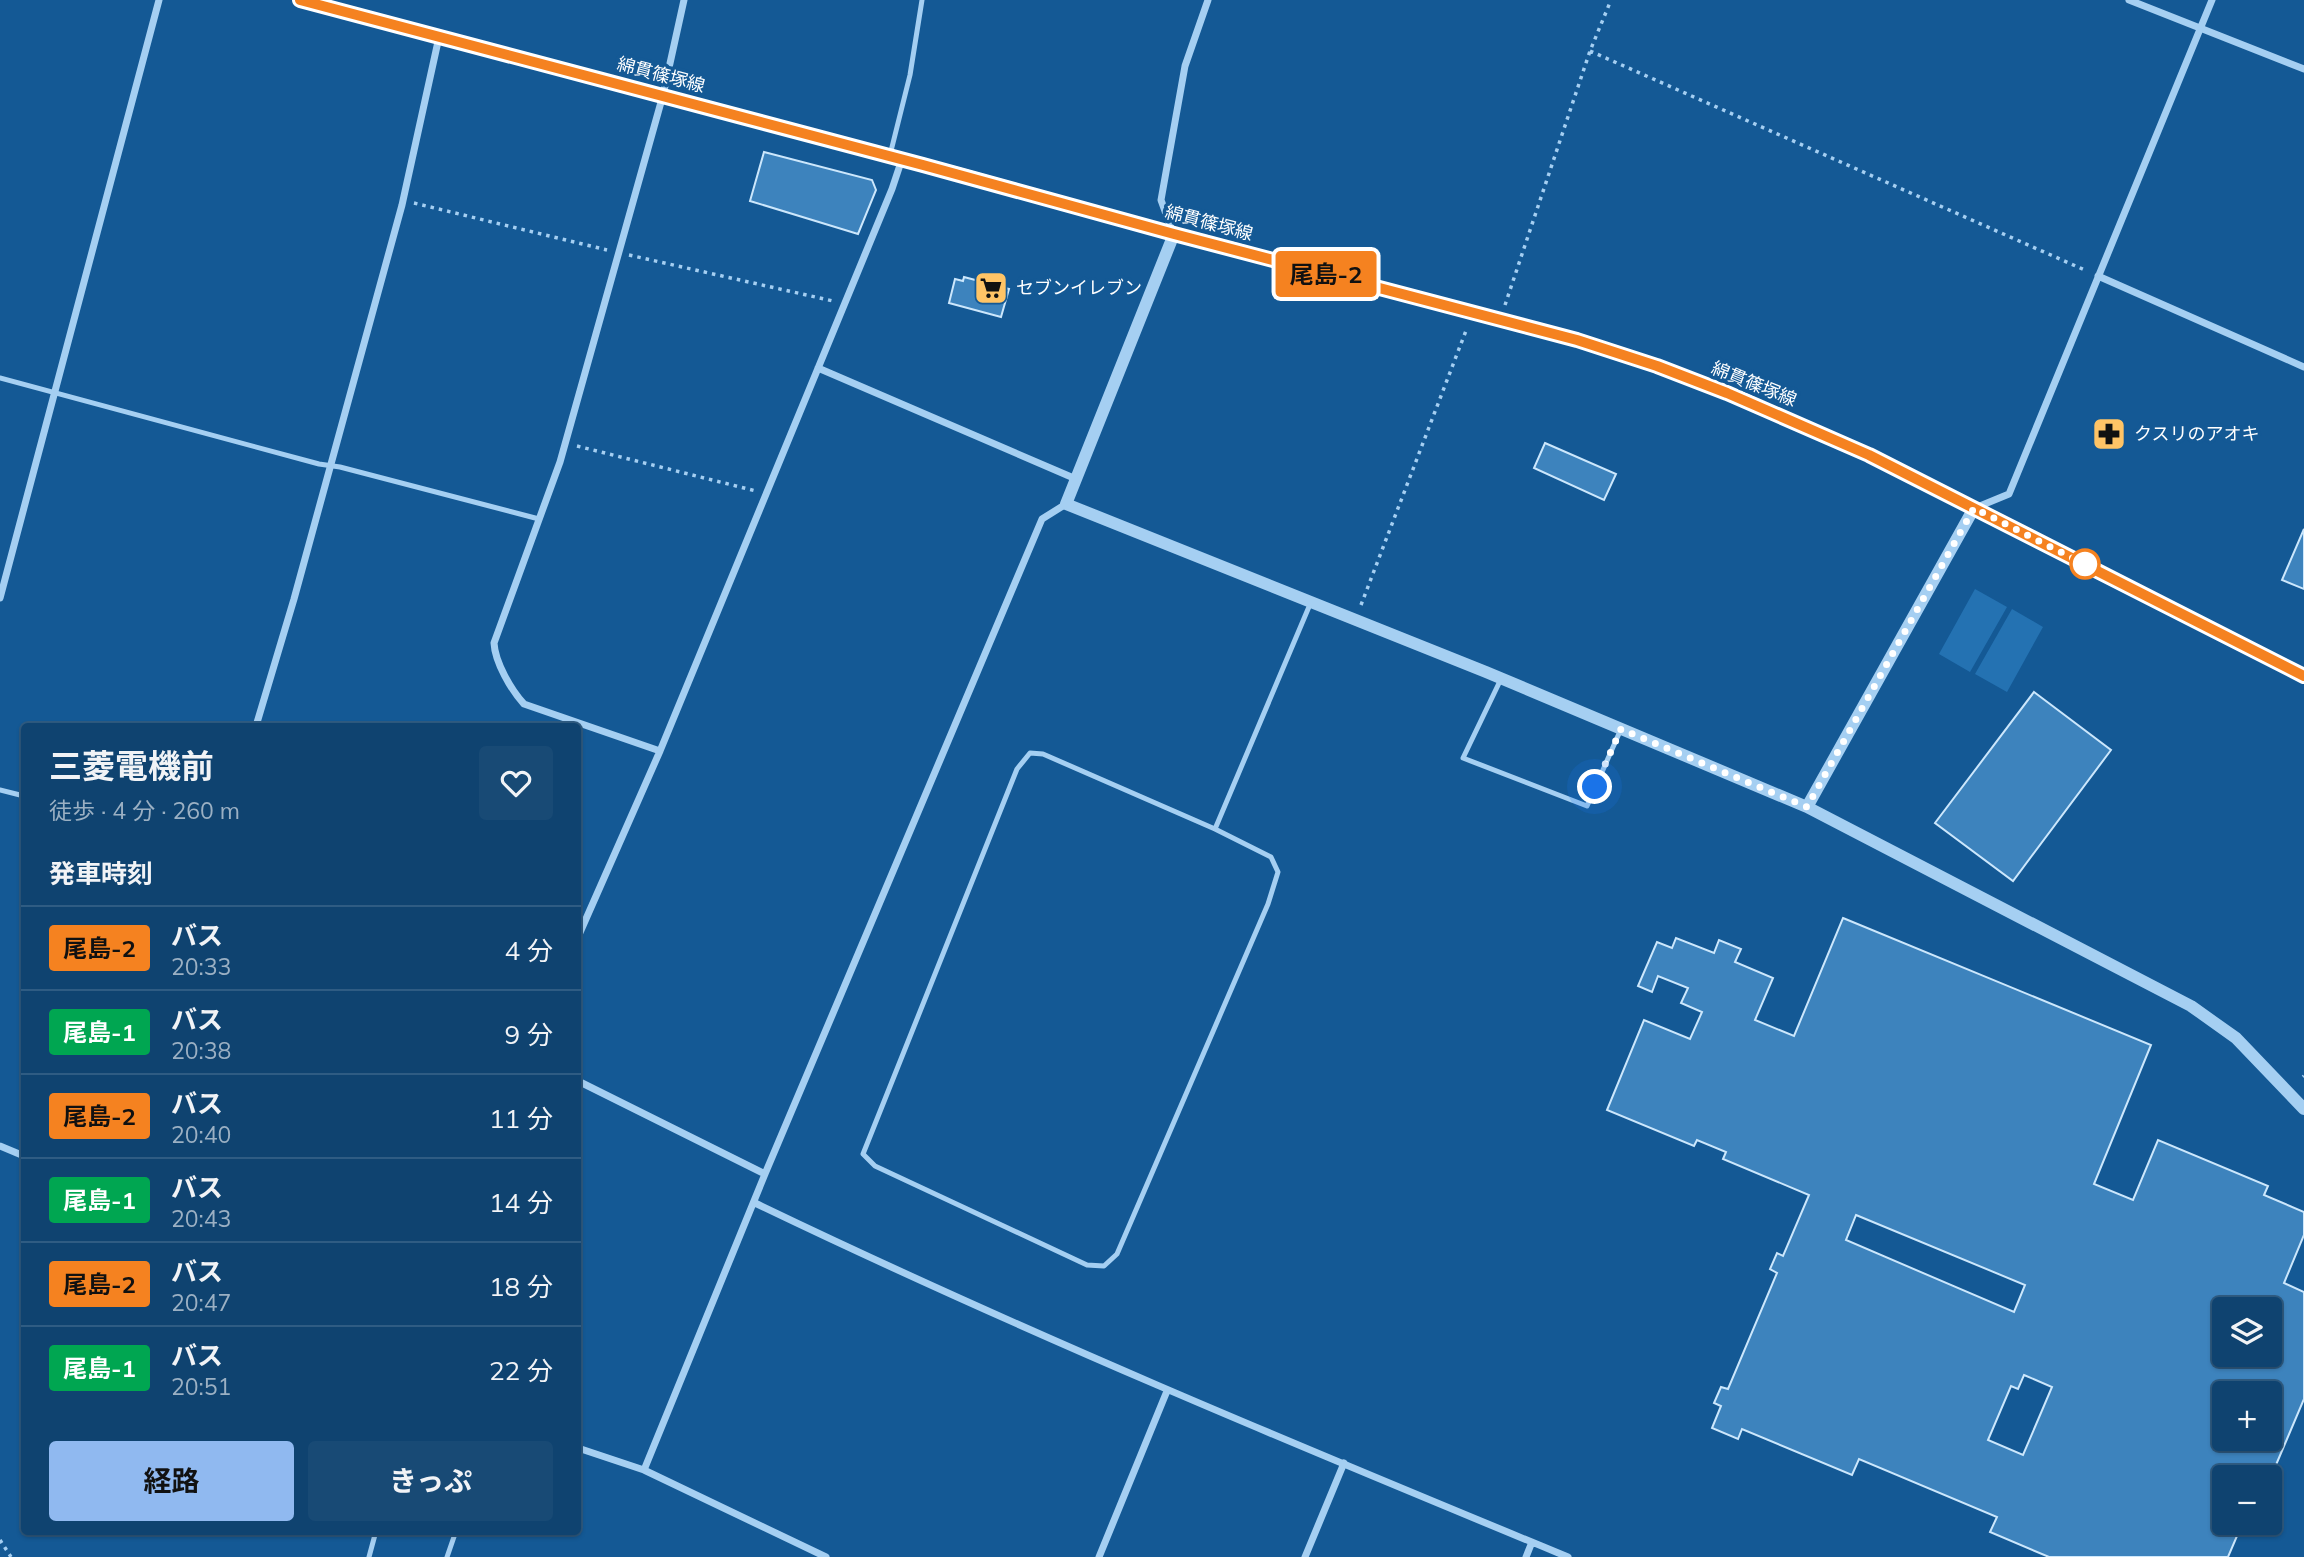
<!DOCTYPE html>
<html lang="ja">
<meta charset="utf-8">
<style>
body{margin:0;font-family:Mulish,"Noto Sans JP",sans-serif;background:#184a75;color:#f1f3f6;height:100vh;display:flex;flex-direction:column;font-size:26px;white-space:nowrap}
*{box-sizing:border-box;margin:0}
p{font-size:23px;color:#9bb0c3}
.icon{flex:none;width:38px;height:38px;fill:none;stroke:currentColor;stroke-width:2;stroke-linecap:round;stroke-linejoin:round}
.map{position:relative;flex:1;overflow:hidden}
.panel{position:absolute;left:21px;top:723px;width:560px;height:812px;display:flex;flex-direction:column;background:#0f4370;border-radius:7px;box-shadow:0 2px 5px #0004,0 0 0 2px #2f5c83}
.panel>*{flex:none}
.badge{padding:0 14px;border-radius:5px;font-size:24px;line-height:46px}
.tools{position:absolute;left:2212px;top:1297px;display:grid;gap:14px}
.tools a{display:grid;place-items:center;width:70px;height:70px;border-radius:7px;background:#0f4370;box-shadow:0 2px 5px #0004,0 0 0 2px #2f5c83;font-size:35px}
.you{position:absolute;width:35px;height:35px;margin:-18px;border:5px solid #fff;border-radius:50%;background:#1a73e8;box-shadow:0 0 0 10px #1a73e833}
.map>.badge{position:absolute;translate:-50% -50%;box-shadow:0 0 0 4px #fff}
h2{padding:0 28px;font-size:26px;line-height:63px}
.round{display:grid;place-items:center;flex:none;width:74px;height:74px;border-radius:7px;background:#184a75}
.headline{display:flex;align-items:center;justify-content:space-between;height:119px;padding:0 28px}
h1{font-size:33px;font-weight:700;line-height:52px}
.cta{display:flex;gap:14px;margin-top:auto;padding:14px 28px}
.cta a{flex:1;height:80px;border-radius:7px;background:#90b9f0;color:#111;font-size:28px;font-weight:700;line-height:80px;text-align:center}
.cta a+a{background:#184a75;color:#f1f3f6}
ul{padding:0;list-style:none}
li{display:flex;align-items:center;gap:21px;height:84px;padding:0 28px;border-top:2px solid #2f5c83}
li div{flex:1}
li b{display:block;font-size:26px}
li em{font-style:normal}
li .badge{min-width:77px;font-weight:700;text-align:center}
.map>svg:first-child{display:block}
.green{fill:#2472b2}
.building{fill:#3d83bd;stroke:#cce7fc;stroke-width:2;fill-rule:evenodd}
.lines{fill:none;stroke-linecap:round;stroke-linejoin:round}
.path{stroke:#a5cff2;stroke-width:3.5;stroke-dasharray:3.5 5;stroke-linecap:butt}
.service{stroke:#a5cff2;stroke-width:5}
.minor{stroke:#a5cff2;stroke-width:7}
.tertiary{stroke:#a5cff2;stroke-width:12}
.secondary{stroke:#d4e9fc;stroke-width:14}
.line-casing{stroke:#fff;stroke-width:16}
.line{stroke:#f58220;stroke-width:10}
.walk{stroke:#fff;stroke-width:7;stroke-dasharray:0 12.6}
.stop-dot{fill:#fff;stroke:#f58220;stroke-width:3.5}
.labels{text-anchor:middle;stroke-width:7;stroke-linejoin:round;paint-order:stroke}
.street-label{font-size:18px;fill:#fff;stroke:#145995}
.poi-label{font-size:18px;fill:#fff;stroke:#145995;text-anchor:start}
</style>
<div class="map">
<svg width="2304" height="1557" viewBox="0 0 2304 1557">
<rect width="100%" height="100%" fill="#145995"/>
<!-- green -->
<path class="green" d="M1975 589 2007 607 1970 672 1939 654Z
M2012 609 2043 627 2007 692 1975 674Z"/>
<!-- building -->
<path class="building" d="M764 152 872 180 876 190 858 234 750 201Z
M964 277 1009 289 1001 317 949 303 955 279 963 281Z
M1545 443 1616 474 1604 500 1534 468Z
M2304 529V589L2282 580Z
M2034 692 2111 750 2013 881 1935 823Z
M1843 918 2151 1045 2094 1184 2133 1200 2158 1140 2268 1186 2264 1195 2304 1212V1235L2284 1283 2304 1292V1399L2270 1479V1477H2224V1522H2243L2228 1557H2049L1990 1532 1997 1517 1859 1459 1852 1475 1742 1429 1738 1439 1712 1428 1721 1406 1714 1403 1721 1387 1728 1389 1777 1273 1770 1269 1777 1253 1783 1256 1809 1195 1723 1159 1726 1152 1697 1140 1694 1146 1607 1110 1644 1020 1690 1039 1702 1012 1681 1003 1688 988 1658 976 1652 992 1638 986 1657 942 1672 948 1676 938 1714 953 1719 940 1741 949 1735 962 1773 978 1755 1020 1794 1036ZM1856 1215 2025 1285 2014 1312 1846 1240ZM2224 1309H2270V1354H2224ZM2024 1375 2052 1387 2023 1455 1988 1440 2011 1386 2018 1389ZM2224 1393H2270V1438H2224Z"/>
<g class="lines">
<!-- path -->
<path class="path" d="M1590 51 2087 271
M414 203 607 250
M629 255 833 301
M1505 305 1590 51 1611 0
M577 446 756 491
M1361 605 1467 328
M2303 1077 2304 1076
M0 1540 11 1557"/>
<!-- service -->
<path class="service" d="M890 155 910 75 922 0
M0 378 319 464 340 467 539 519
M1501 679 1463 758 1587 806 1621 729
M1030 753 1043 754 1215 829 1271 857 1278 872 1268 904 1117 1254 1104 1266 1087 1265 875 1166 863 1154 1017 769Z
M0 790 24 796
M1215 829 1311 602
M369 1557 376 1531
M447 1557 456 1531"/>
<!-- minor -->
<path class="minor" d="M2129 0 2304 69
M1173 233 1161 200 1185 66 1208 0
M2098 276 2304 367
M818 368 1076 479
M1975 508 2009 494 2212 0
M0 598 159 0
M256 726 294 599 402 205 439 37
M660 751 524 704C511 690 495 662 494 643L560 462 663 95 684 0
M578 937 660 751 892 189 902 159
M578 1081 765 1174
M0 1146 24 1156
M755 1203C1021 1331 1294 1444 1568 1557
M578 1448 644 1470 826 1557
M644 1470 765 1174 1042 519 1066 504
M1099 1557 1167 1391
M1305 1557 1344 1463
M1526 1557 1532 1542"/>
<!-- tertiary -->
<path class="tertiary" d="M1174 234 1066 504 1486 672 1807 807 2191 1006 2236 1038 2304 1109
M1807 807 1974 508"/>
<!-- secondary -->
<path class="secondary" d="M300 0 965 176 1174 234 1577 340 1657 366 1727 393 1869 455 2304 676"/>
</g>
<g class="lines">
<defs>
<path id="line" d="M300 0 923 165 1174 234 1577 340 1657 366 1727 393 1869 455 2304 676"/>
</defs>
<!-- line casing -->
<use href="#line" class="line-casing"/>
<!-- line -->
<use href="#line" class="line"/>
<!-- walk -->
<path class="walk" d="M1595 787 1621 729 1807 807 1974 508 2092 568 2085 564"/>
</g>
<!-- icons -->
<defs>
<symbol id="supermarket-square" viewBox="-11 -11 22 22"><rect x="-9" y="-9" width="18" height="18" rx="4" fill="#ffc466" stroke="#145995"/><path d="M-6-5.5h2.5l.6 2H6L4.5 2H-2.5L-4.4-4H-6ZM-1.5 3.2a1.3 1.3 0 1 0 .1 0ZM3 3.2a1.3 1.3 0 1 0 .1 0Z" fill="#111"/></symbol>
<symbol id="pharmacy-square" viewBox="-11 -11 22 22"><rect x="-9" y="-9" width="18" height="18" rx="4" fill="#ffc466" stroke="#145995"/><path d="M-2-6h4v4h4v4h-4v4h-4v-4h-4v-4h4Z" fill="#111"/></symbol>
</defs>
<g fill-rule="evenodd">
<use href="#supermarket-square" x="972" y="269" width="38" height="38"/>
<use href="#pharmacy-square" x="2090" y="415" width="38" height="38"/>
</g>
<!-- markers -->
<circle class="stop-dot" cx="2085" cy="564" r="14"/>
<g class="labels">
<!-- street labels -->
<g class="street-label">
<text transform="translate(661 75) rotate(15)" y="6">綿貫篠塚線</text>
<text transform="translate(1209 223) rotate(15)" y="6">綿貫篠塚線</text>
<text transform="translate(1754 384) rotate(22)" y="6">綿貫篠塚線</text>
</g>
<!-- poi labels -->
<g class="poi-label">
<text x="1016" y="294">セブンイレブン</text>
<text x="2134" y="440">クスリのアオキ</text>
</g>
</g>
</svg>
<div class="tools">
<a><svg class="icon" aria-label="layers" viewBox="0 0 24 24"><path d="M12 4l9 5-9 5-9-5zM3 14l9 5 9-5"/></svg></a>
<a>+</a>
<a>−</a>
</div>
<div class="you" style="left:1595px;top:787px"></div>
<b class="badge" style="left:1326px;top:274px;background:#f58220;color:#111">尾島-2</b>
<section class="panel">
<div class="headline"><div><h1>三菱電機前</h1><p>徒歩 · 4 分 · 260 m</p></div><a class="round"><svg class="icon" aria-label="heart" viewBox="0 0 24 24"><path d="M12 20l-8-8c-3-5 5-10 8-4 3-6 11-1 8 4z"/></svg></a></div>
<h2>発車時刻</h2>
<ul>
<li><span class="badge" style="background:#f58220;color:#111">尾島-2</span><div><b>バス</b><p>20:33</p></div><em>4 分</em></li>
<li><span class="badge" style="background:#00a651;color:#fff">尾島-1</span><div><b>バス</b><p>20:38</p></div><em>9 分</em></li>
<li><span class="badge" style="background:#f58220;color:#111">尾島-2</span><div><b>バス</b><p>20:40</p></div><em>11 分</em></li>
<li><span class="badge" style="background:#00a651;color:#fff">尾島-1</span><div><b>バス</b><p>20:43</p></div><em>14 分</em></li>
<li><span class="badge" style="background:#f58220;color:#111">尾島-2</span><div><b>バス</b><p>20:47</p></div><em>18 分</em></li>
<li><span class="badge" style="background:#00a651;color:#fff">尾島-1</span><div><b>バス</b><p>20:51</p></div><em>22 分</em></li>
</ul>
<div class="cta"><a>経路</a><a>きっぷ</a></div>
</section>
</div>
